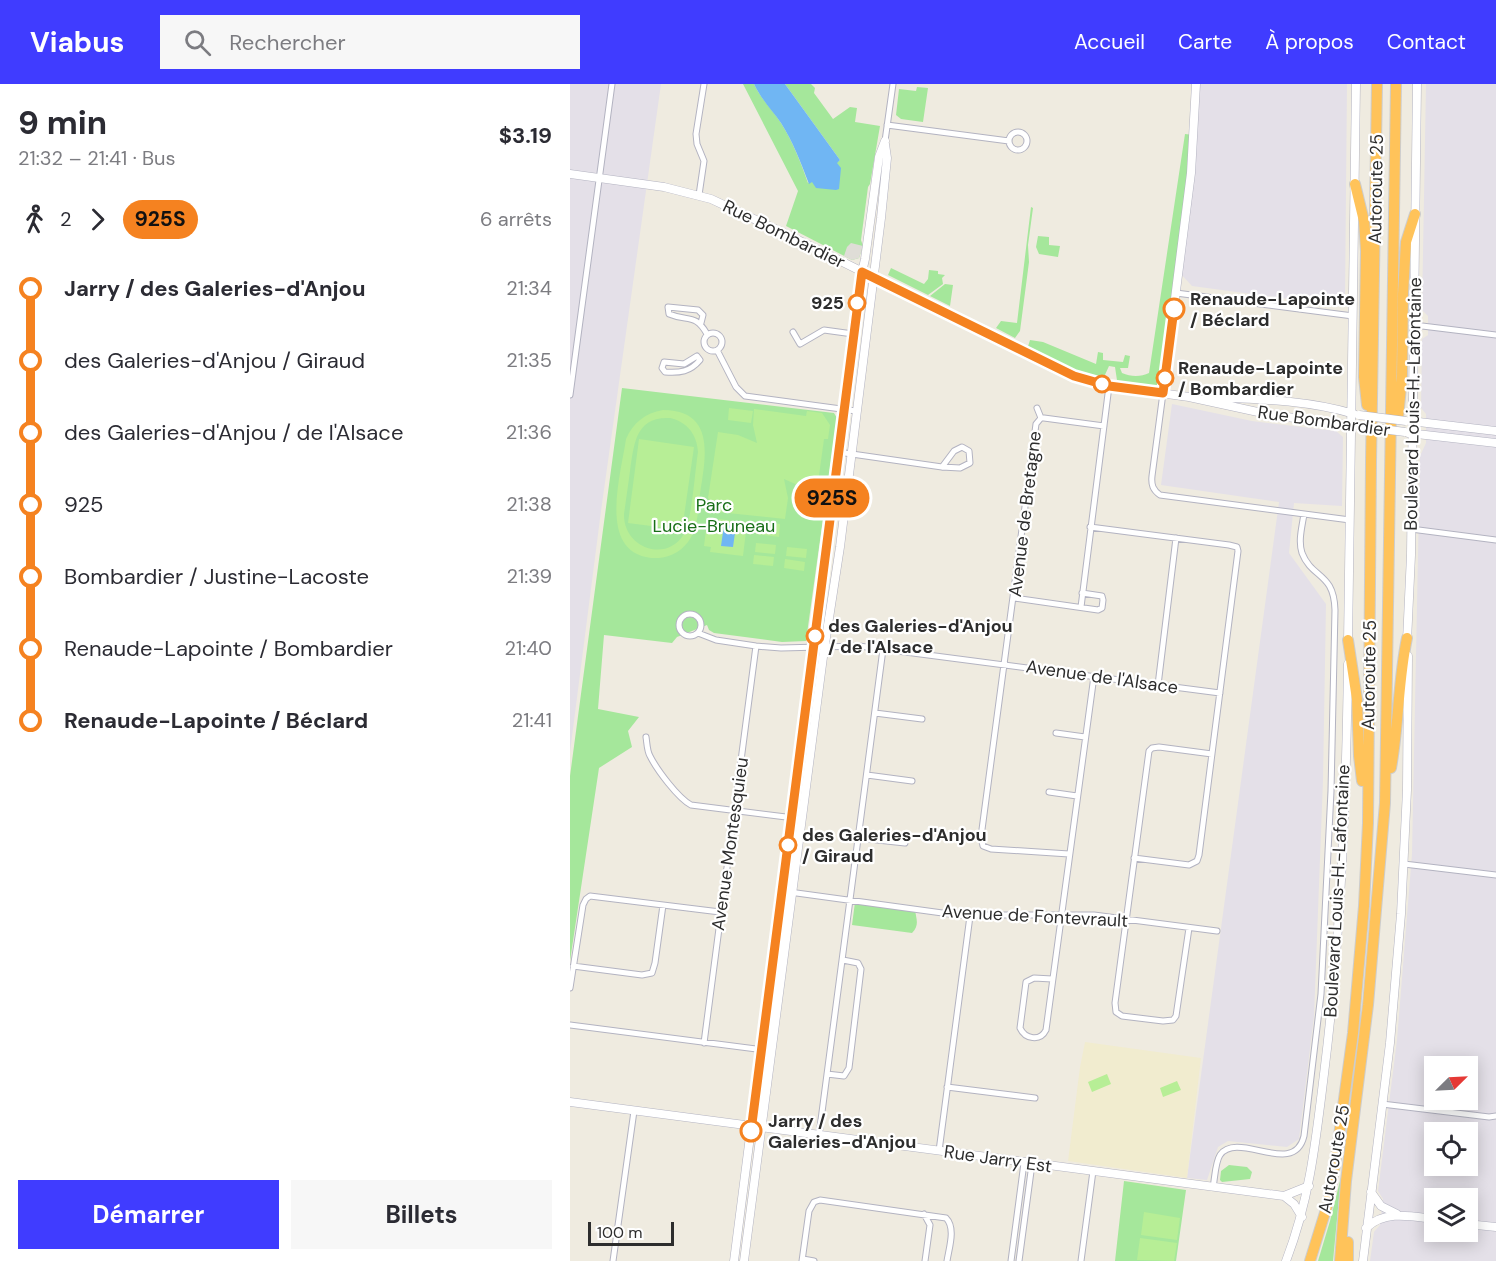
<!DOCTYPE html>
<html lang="fr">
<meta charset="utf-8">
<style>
body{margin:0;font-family:"DM Sans",sans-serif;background:#f7f7f7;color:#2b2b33;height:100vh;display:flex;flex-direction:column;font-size:22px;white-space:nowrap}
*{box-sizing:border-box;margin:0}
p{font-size:20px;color:#7c7c81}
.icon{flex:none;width:33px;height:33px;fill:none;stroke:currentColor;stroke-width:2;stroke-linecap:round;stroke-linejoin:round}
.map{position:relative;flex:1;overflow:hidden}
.sheet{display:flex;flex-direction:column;background:#fff;width:570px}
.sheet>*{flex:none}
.badge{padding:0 12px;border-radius:20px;font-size:21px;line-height:39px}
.needle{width:39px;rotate:66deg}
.tools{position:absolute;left:854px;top:972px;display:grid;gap:12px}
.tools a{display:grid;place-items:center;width:54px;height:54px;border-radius:0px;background:#fff;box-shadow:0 3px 15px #0003;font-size:30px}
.scale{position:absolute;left:18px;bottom:15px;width:86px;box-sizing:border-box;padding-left:6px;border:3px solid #2d2d2d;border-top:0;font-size:16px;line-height:21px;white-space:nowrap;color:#2d2d2d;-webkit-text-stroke:4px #fff;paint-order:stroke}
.map>.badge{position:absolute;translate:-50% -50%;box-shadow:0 0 0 3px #fff}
.legs{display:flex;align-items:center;gap:9px;height:66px;padding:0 18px;font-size:20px}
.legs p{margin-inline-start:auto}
.headline{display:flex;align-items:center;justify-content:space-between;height:102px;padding:0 18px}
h1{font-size:33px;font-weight:700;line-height:45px}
.primary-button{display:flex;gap:12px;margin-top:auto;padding:12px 18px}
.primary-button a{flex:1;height:69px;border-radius:0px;background:#403cff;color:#fff;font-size:24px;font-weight:700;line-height:69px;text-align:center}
.primary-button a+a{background:#f7f7f7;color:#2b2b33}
ul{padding:0 18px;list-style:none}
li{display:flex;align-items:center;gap:21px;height:72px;font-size:22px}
li i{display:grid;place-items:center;width:9px;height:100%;margin:0 8px;background:currentColor}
li i::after{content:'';width:15px;height:15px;margin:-8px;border:4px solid;border-radius:50%;background:#fff}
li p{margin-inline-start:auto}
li:first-child i{background:linear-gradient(#0000 50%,currentColor 0)}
li:last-child i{background:linear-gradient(currentColor 50%,#0000 0)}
header{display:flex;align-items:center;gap:36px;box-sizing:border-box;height:84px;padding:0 30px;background:#403cff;color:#fff}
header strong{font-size:28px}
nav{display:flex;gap:33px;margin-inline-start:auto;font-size:21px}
.search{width:420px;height:54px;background:#f7f7f7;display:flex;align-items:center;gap:15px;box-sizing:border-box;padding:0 21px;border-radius:0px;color:#7c7c81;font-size:22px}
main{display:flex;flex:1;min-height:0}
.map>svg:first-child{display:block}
.industrial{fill:#e4e0e8;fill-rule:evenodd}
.education{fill:#f1eccf}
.green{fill:#a5e79b}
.pitch{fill:#b7ee96;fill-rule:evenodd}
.plaza{fill:#dfddd7}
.water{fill:#70b6f3}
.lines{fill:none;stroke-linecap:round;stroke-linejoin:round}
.street-casing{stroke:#b3b3c1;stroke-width:7}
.secondary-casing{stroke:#b3b3c1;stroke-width:9}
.highway-casing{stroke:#cdcdcd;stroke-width:12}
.street{stroke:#fff;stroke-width:5}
.secondary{stroke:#fff;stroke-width:8}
.highway{stroke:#ffc35a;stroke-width:10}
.secondary-bridge-casing{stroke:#b3b3c1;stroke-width:9;stroke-linecap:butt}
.secondary-bridge{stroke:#fff;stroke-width:8}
.line-1-casing{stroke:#fff;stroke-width:14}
.line-1{stroke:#f58220;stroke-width:9}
.stop-1-dot{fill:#fff;stroke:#f58220;stroke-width:3}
.labels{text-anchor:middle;stroke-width:4.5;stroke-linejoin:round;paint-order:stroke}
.street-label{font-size:18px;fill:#2d2d2d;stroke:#fff}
.stop-label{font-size:18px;font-weight:bold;fill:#2d2d2d;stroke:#fff;text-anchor:start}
.park-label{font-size:18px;fill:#196f18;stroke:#fff}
</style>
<header>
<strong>Viabus</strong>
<div class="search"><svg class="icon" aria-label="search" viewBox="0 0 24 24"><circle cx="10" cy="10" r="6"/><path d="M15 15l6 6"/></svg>Rechercher</div>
<nav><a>Accueil</a><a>Carte</a><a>À propos</a><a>Contact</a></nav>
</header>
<main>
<section class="sheet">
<div class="headline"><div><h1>9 min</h1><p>21:32 – 21:41 · Bus</p></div><b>$3.19</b></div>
<div class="legs"><svg class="icon" aria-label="walk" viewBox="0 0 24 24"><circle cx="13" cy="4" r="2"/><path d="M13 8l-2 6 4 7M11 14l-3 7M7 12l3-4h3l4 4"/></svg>2<svg class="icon" aria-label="forward" viewBox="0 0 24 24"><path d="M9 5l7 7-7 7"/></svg><b class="badge" style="background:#f58220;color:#111">925S</b><p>6 arrêts</p></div>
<ul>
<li><i style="color:#f58220"></i><b>Jarry / des Galeries-d'Anjou</b><p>21:34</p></li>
<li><i style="color:#f58220"></i><span>des Galeries-d'Anjou / Giraud</span><p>21:35</p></li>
<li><i style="color:#f58220"></i><span>des Galeries-d'Anjou / de l'Alsace</span><p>21:36</p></li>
<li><i style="color:#f58220"></i><span>925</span><p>21:38</p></li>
<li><i style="color:#f58220"></i><span>Bombardier / Justine-Lacoste</span><p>21:39</p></li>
<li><i style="color:#f58220"></i><span>Renaude-Lapointe / Bombardier</span><p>21:40</p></li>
<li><i style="color:#f58220"></i><b>Renaude-Lapointe / Béclard</b><p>21:41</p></li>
</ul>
<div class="primary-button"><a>Démarrer</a><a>Billets</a></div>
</section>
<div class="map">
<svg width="926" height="1177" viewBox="0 0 926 1177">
<rect width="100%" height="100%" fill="#efebe0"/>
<!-- industrial -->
<path class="industrial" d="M0 0H91L31 427 0 668Z
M625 0H777L775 216 771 222 622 202 609 188Z
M856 0H926V1177H800L804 1148 810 1141 813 1115 808 1107 827 956 842 770 850 372 856 359V330L851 324 852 255 858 251V232L852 226ZM864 982H897V1016H864ZM864 1048H897V1082H864ZM864 1114H897V1148H864Z
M602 320 682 337 766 347 773 353 772 422 724 419 719 469 756 520 753 696 744 932 729 1055 717 1063 658 1057 648 1063 637 1096 617 1094 709 418 591 401Z"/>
<!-- education -->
<path class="education" d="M515 958 631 974 617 1094 498 1077 510 983Z"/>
<!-- green -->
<path class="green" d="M173 0H184C191 15 202 25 211 39 223 58 231 79 238 99L270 76 215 0H241L245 4 244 9 263 35 280 23 287 24 285 38 310 42 300 100 298 103 291 156 293 162 289 174 282 176 216 142 228 107Z
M347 3 358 4 353 38 331 35 326 31 329 5 346 7Z
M615 50 624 51 593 309 548 303 545 283 539 282 534 293 528 299 456 269 460 256 473 258 526 280 528 268 533 269V276L553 278 555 271 560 272 558 284H550L552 289C561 293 571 293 579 289Z
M461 123 463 124 458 161 459 178 450 247 445 254 426 244 431 237 447 239Z
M468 152 479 153V161L490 162 488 173 469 170 466 163Z
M321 184 354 200 358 195 359 186 368 187V190L375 191 372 194 373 200 358 211 318 191Z
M375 200 383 201 380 222 360 212Z
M52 304 264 329 267 334 236 557 212 558 144 549 139 546 137 541 107 553 102 559 34 551 28 625 69 633 58 647 62 663 29 684 0 877V692Z
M285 818 345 825C346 835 350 841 342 849L282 841Z
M659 1081 677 1083 682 1088 680 1095 652 1098 650 1096 651 1087Z
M771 1093 763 1177H748L760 1137Z
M554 1097 616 1106 606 1177H545Z"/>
<!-- pitch -->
<path class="pitch" d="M159 324 183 327 181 339 158 336Z
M184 325 236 332 237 327 252 329 260 341 258 355H254L247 406 232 403 214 395 218 414 215 435 148 428 138 414 148 348 168 351 187 359 183 341Z
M93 326C147 326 135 376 130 410 128 426 128 445 118 458 109 470 95 475 81 474 27 468 51 391 56 355 63 339 75 329 93 326ZM100 334C117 338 127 350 128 368 125 386 122 436 114 450 96 480 53 463 54 430 56 416 58 402 60 387 64 361 65 332 100 334Z
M69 355 124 363 112 446 58 439Z
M149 435 177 439 173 472 140 468 141 463 134 462 137 438 148 439Z
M188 437 210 440 209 453 186 450Z
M186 459 206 461 205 470 185 468Z
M217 463 237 465 236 474 216 472Z
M184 471 204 473 203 482 183 480Z
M215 475 235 478 234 487 214 484Z
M537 990 541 1000 522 1008 518 998Z
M607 997 611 1006 593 1013 590 1004Z
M574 1128 610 1134 607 1156 571 1151Z
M570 1154 607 1159 604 1177 567 1176Z"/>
<!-- plaza -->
<path class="plaza" d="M281 159 293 162 289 174 282 176 274 172 277 163Z"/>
<!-- water -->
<path class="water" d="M184 0H215L270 76 267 79 271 84 269 105 266 106 246 104 242 98 239 100C231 79 223 58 211 39 202 26 191 15 184 0Z
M154 441 166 442 163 463 151 462Z"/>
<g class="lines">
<defs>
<path id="street" d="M317 41 439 57
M439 57a9 9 0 1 1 18 0a9 9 0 1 1-18 0Z
M315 57 323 0
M129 111 134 77 127 60 126 50 134 0
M606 209 783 232
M131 239 133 231 128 226 98 223 99 230C118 238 125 229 137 250
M844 241 926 251
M223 248 230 260 254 246 283 250
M134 258a9 9 0 1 1 18 0a9 9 0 1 1-18 0Z
M147 266 166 303 175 312 286 327
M127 272 130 276C120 288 110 289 95 288L92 284 94 278 114 280Z
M593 309 582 392C581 401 583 406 590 411L780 436
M0 311 42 0
M467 324 471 334
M268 368 372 383 390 384 400 379 399 367 392 363 384 367 372 383
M520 443 659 461 667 463 668 467 629 771 627 777 619 781 564 774
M841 445 926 456
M444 514 528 526 532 524 533 516 532 512 512 509
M511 523 539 302
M109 541a11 11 0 1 1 22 0a11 11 0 1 1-22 0Z
M128 549 146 556 186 562 211 564 289 562 650 609
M588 601 606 454
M305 629 352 635
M486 649 515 653
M76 653C77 659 77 667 80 672 87 686 108 714 121 721L232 735
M297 691 342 697
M479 708 507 712
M289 754 335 759
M499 770 421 765 413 762 411 753 466 340 471 334H474L534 342
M834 780 926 791
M212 807 387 831H524L647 847
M619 844 606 932 603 936 593 937 552 932 546 928 545 919 579 667 582 664 589 663 642 670
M3 882 72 891 82 889 85 879 93 821
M482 895 464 894 456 898 450 944C455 955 470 958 476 946L524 592
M0 904 13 821 16 815 20 812 150 828
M0 941 201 967
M134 959 186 562
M257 990 274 992 279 984 291 885 288 879 273 876
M377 1003 465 1014
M812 1020 919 1033 926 1032
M249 1051 313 565
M369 1067 400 832
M643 1103C645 1094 645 1079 650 1071 668 1046 724 1094 734 1052L751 910 761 707 765 526C764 488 742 495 732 469 728 457 732 443 734 430
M354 1130 360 1141 355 1177
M233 1175 244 1177
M43 1177 64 1027
M232 1177 239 1127 244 1118 250 1116 376 1134C386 1144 379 1164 377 1177
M441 1177 454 1079
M449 1177 462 1080
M511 1177 523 1087"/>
<path id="secondary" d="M0 90 94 103 141 115 214 149 495 288 539 302 619 313 702 331 784 342
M593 309 621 89 626 0
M639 313C686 315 739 316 784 330
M840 337 926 347
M838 349 926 359
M837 557 841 471 847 0
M778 559 786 0
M0 1018 714 1112 739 1102
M801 1108 811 1122 827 1130
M714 1112 724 1120 732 1133
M897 1140 926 1143
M796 1144C815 1126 840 1132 864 1135
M164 1177 289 202 295 175 309 73 315 57
M174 1177 253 573 270 463 311 134 317 74 315 60
M716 1177C740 1115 746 1055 754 990 771 854 776 717 778 580
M793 1177 820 959 831 830 837 706 838 572"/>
<path id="highway" d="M785 100 794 137 796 167 794 293 797 321
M828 334 832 293 833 210 836 158 845 130
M778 556 787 615 789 672 792 697
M821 684C829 640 828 597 837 554
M778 1158V1177
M740 1177 758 1119 765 1081 783 949 794 822 798 739 801 378 807 0
M770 1177 776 1097 798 921 815 719 826 0"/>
</defs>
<!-- street casing -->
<use href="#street" class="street-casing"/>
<!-- secondary casing -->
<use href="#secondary" class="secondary-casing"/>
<!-- highway casing -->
<use href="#highway" class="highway-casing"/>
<!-- street -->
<use href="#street" class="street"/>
<!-- secondary -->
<use href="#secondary" class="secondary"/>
<!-- highway -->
<use href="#highway" class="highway"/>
<defs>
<path id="secondary-bridge" d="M789 331 836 337
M789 342 835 348"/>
</defs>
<!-- secondary-bridge casing -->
<use href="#secondary-bridge" class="secondary-bridge-casing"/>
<!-- secondary-bridge -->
<use href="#secondary-bridge" class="secondary-bridge"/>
</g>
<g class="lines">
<defs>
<path id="line-1" d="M181 1047 292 188 504 292 539 302 593 309 604 225"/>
</defs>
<!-- line-1 casing -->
<use href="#line-1" class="line-1-casing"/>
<!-- line-1 -->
<use href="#line-1" class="line-1"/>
</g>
<!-- markers -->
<g class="stop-1-dot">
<circle cx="287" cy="219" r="8"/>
<circle cx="604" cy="225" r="10"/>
<circle cx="595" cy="294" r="8"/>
<circle cx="532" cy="300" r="8"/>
<circle cx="245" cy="552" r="8"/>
<circle cx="218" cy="761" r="8"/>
<circle cx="181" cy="1047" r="10"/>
</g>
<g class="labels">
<!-- street labels -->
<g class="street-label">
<text transform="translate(806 105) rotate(-89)" y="6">Autoroute 25</text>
<text transform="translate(214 150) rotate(26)" y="6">Rue Bombardier</text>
<text transform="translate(843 320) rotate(-89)" y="6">Boulevard Louis-H.-Lafontaine</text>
<text transform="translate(754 337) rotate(8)" y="6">Rue Bombardier</text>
<text transform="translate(455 430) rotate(-83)" y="6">Avenue de Bretagne</text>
<text transform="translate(799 591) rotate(-89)" y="6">Autoroute 25</text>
<text transform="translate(532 593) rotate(8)" y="6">Avenue de l'Alsace</text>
<text transform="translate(160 760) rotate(-82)" y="6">Avenue Montesquieu</text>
<text transform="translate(767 807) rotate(-87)" y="6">Boulevard Louis-H.-Lafontaine</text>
<text transform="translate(465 832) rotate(3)" y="6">Avenue de Fontevrault</text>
<text transform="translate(428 1075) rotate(8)" y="6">Rue Jarry Est</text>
<text transform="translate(764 1075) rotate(-80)" y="6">Autoroute 25</text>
</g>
<!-- stop labels -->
<g class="stop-label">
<text x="620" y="221">Renaude-Lapointe<tspan x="620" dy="21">/ Béclard</tspan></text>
<text x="274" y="225" text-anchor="end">925</text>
<text x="608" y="290">Renaude-Lapointe<tspan x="608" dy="21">/ Bombardier</tspan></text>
<text x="258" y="548">des Galeries-d'Anjou<tspan x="258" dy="21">/ de l'Alsace</tspan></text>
<text x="232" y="757">des Galeries-d'Anjou<tspan x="232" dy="21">/ Giraud</tspan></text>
<text x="198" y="1043">Jarry / des<tspan x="198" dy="21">Galeries-d'Anjou</tspan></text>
</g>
<!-- park labels -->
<g class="park-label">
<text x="144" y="427">Parc<tspan x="144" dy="21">Lucie-Bruneau</tspan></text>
</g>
</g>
</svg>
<div class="tools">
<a><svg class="needle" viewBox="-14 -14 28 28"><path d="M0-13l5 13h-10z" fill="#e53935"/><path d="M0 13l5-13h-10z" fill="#7c7c81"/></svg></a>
<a><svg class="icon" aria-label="locate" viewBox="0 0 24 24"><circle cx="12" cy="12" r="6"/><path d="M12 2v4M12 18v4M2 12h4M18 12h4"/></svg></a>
<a><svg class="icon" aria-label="layers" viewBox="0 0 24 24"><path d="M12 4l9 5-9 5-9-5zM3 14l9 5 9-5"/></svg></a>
</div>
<div class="scale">100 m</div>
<b class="badge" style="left:262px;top:414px;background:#f58220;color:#111">925S</b>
</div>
</main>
